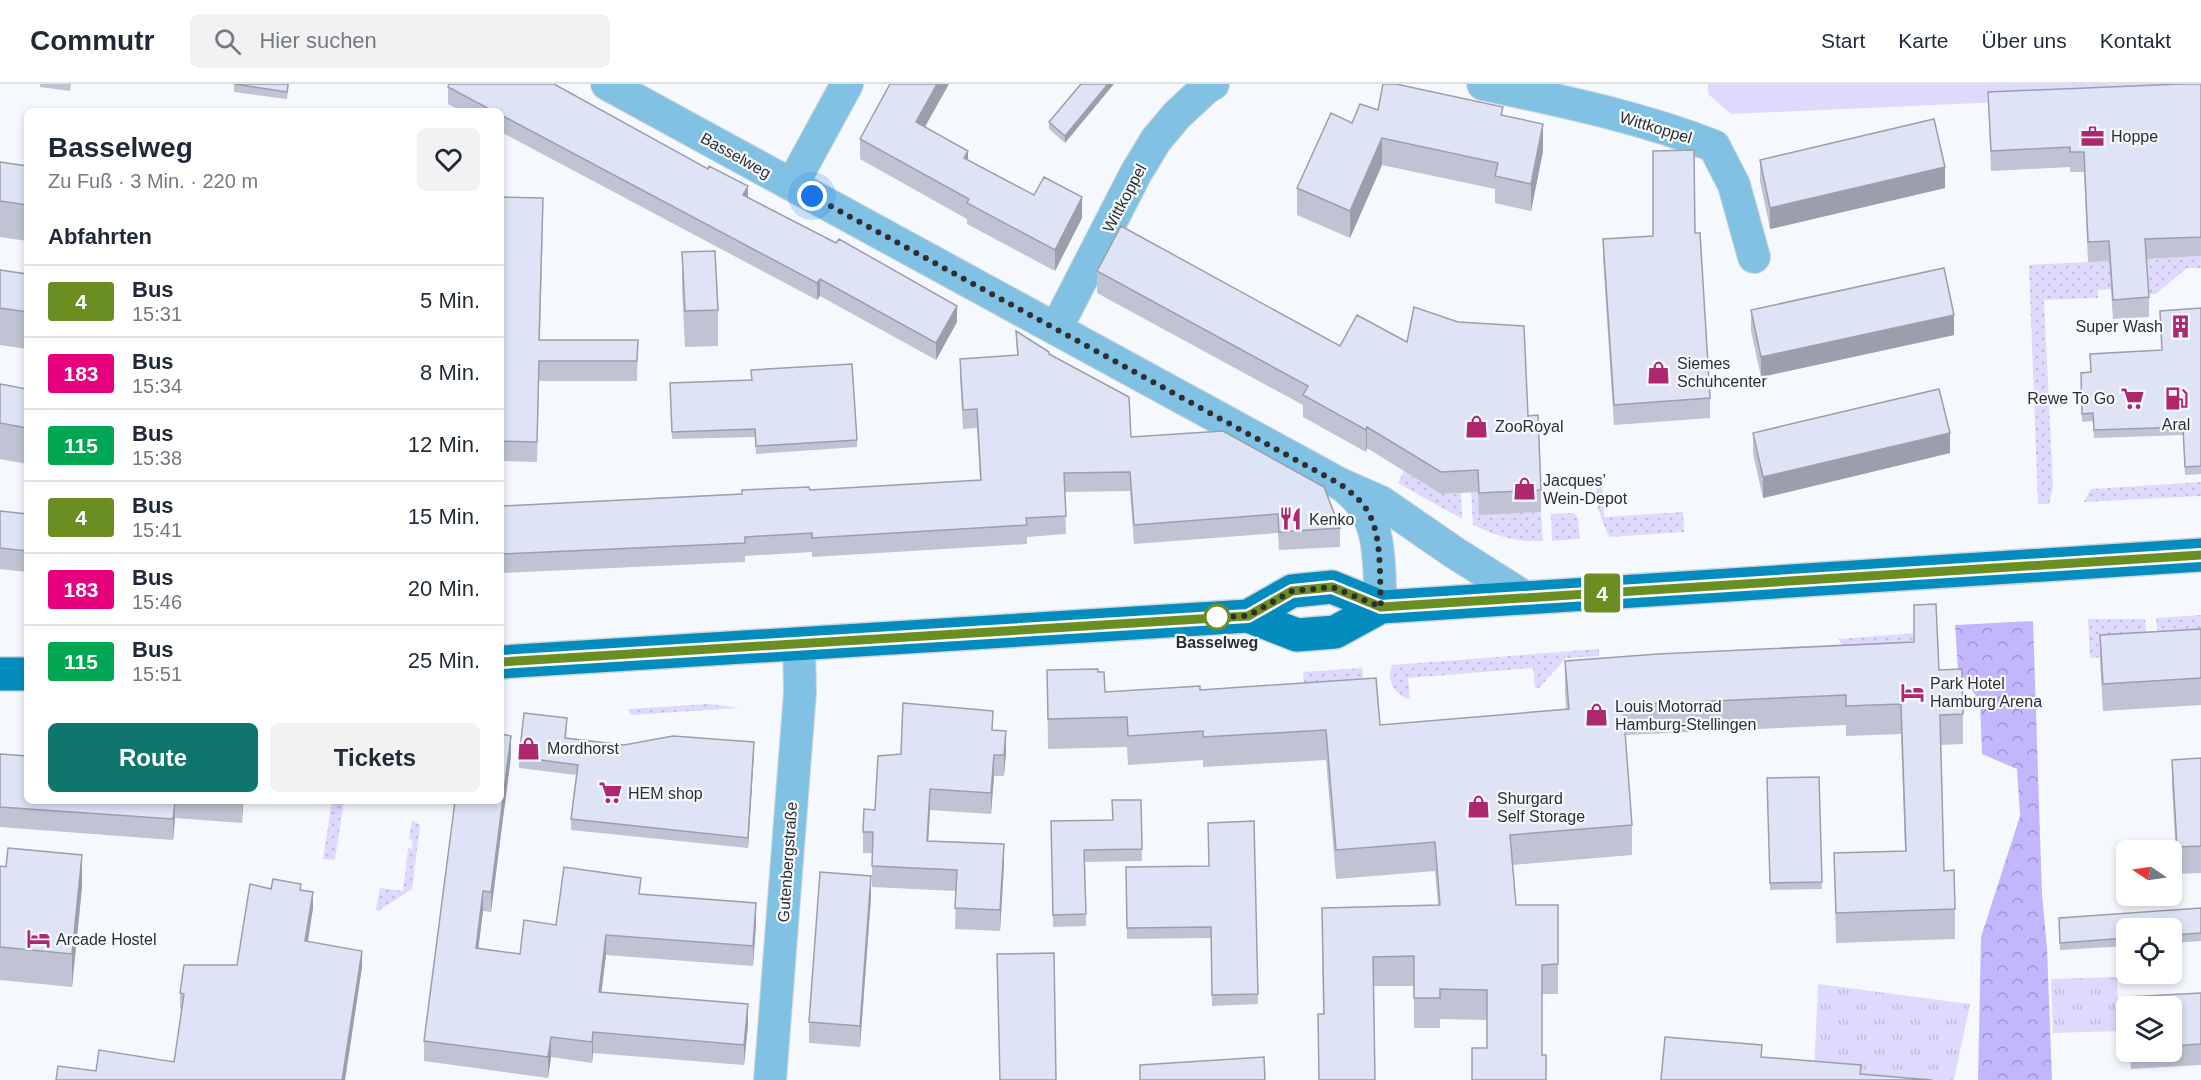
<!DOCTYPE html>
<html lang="de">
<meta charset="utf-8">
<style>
body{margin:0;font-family:Arial,sans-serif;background:#f2f2f3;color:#1f2937;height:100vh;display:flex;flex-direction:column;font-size:22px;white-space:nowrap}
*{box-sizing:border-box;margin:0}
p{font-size:20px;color:#747a83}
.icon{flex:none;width:33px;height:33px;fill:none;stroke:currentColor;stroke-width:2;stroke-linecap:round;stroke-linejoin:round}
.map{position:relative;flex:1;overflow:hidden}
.details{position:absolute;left:24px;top:24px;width:480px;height:696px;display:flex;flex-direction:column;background:#fff;border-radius:9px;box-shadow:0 3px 9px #0003}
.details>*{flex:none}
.badge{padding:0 12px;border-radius:4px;font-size:21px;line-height:39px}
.needle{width:39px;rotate:283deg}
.buttons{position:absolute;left:2116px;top:756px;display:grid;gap:12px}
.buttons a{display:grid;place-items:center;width:66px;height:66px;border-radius:9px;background:#fff;box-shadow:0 3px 9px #0003;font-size:30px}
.you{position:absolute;width:30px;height:30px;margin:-15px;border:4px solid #fff;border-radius:50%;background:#1a73e8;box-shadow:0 0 0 9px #1a73e833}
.map>.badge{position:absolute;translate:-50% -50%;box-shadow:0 0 0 3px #fff}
h2{padding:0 24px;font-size:22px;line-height:54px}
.round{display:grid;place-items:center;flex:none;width:63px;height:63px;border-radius:9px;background:#f2f2f3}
.summary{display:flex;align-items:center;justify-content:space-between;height:102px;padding:0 24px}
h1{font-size:28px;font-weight:600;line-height:45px}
.action{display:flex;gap:12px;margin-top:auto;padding:12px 24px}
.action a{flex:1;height:69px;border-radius:9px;background:#0f766e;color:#fff;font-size:24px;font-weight:600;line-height:69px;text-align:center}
.action a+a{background:#f2f2f3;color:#1f2937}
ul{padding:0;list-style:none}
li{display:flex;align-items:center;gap:18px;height:72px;padding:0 24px;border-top:2px solid #e0e1e3}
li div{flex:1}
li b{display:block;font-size:22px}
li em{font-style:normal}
li .badge{min-width:66px;font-weight:700;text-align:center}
header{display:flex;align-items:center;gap:36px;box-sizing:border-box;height:84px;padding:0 30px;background:#fff;border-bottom:2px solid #e0e1e3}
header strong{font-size:28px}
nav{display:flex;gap:33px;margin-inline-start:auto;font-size:21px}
.search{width:420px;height:54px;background:#f2f2f3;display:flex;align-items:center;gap:15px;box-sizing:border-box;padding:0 21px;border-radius:9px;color:#747a83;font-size:22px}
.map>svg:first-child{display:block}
.grass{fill:url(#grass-dots)}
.forest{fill:url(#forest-crowns)}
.park{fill:url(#park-tufts)}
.garden{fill:#dfd9fe}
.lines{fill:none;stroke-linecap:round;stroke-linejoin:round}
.minor-casing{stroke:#d1d5d9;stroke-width:34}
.major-casing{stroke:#d1d5d9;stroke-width:36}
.minor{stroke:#81c2e4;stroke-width:32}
.major{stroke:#038dbf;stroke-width:33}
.wall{fill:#bfc3d3}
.shaded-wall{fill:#9b9fac}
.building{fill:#dee3f5;stroke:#9b9fac;stroke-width:1.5}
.line-casing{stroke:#fff;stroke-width:14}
.line{stroke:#6b8e23;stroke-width:9}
.walk{stroke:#2d2f31;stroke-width:6;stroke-dasharray:0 10.8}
.stop-dot{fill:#fff;stroke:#6b8e23;stroke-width:3}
.labels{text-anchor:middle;stroke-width:4.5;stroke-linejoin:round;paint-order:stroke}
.street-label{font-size:16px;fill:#2d2f31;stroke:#f5f9fe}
.poi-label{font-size:16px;fill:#2d2f31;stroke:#f5f9fe;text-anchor:start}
.stop-label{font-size:16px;font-weight:bold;fill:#2d2f31;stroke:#f5f9fe}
</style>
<header>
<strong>Commutr</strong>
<div class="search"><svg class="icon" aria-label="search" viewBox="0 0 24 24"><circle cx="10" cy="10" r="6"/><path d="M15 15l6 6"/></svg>Hier suchen</div>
<nav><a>Start</a><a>Karte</a><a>Über uns</a><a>Kontakt</a></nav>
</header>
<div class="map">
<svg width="2201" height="996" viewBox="0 0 2201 996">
<defs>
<pattern id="grass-dots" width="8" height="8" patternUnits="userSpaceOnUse" patternTransform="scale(1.5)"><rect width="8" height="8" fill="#dfd9fe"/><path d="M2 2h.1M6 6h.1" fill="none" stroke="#c0bbda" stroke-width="1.8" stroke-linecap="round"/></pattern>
<pattern id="forest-crowns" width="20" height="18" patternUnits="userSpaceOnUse" patternTransform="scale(1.5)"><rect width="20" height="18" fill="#c4b6fc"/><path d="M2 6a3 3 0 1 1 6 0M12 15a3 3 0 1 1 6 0" fill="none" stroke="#a094cd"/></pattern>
<pattern id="park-tufts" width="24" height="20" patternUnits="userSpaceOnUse" patternTransform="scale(1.5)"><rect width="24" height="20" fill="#dfd9fe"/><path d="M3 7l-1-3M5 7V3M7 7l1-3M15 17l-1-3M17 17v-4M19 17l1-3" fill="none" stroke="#c0bbda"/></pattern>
</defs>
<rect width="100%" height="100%" fill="#f5f9fe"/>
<!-- grass -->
<path class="grass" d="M2201 172V184H2187L2156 210H2148L2147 203 2098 206V214L2044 216 2053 403 2049 420H2038L2029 181Z
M1404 387 1441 410 1461 409 1462 435 1398 399Z
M1598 398H1602L1604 433 1683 428 1684 448 1609 453C1603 437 1591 415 1598 398Z
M2201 398V412L2084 418 2090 406 2093 405Z
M1471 408H1478L1479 430 1541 428 1543 457C1512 458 1500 453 1473 441Z
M1574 429 1578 434 1580 455 1552 457 1551 430Z
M2201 531V545L2186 546 2158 555 2156 534Z
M2088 535H2145L2147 556 2134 571 2090 574Z
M1917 549 1915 557 1911 560 1842 562 1839 555Z
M1599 565V572L1566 574 1539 604H1535L1533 584 1408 594 1410 615C1394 612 1386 596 1392 581Z
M1362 584 1363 595 1304 600 1303 588Z
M709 620 740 624 631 631 628 625Z
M332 717H344L335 776 323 775Z
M412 736 420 741 412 805 378 827 376 826 380 804 403 807 408 764 412 765 413 756 409 755Z"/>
<!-- forest -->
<path class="forest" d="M2033 537 2042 811 2047 864 2052 996H1978L1981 853 2020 732 2017 685 1982 670 1980 618 1958 585 1955 541Z"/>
<!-- park -->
<path class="park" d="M2117 893 2119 947 2053 949 2051 895Z
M1818 900 1970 920 1954 996H1846L1814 992Z"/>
<!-- garden -->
<path class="garden" d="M1708 0H2201V9L1731 30 1708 10Z"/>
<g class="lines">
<defs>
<path id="minor" d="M607 0 1340 400 1381 418 1455 469 1526 514
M1483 0C1561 17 1640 33 1714 62L1734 101 1754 173
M792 101 847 0
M1056 245 1136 89 1156 56 1177 31 1206 4 1213 0
M1348 406C1384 435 1378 481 1381 523
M770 996 800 608 799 559"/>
<path id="major" d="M1248 532 1297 551 1335 548 1381 523
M501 578 1248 532 1292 507 1332 503 1381 523 2201 471
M0 590H27"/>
</defs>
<!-- minor casing -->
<use href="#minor" class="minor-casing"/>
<!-- major casing -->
<use href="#major" class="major-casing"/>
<!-- minor -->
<use href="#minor" class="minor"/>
<!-- major -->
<use href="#major" class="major"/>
</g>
<!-- wall -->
<path class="wall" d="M40 0H71L70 7 40 3Z
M234 0H289L287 15 234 8Z
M1081 0 1065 59 1049 45V38Z
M2201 0V172L2146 175 2149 213V233L2113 235 2109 177 2088 178 2084 88H2070V83L1991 87 1988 8Z
M448 3 748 113 957 238 936 276 820 212 817 216 501 48V27H462L448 20Z
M1378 26 1503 32 1543 67 1531 127 1495 119V105L1382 81 1350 154 1297 131V104L1352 39Z
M925 43 968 76 1034 111 1082 134 1055 187 967 140V135L860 75V55Z
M1760 76 1945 104 1770 145 1760 97Z
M0 78 27 82V157L0 153Z
M501 113 543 134 540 256H638L637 297H539L537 378 501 377Z
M1695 149 1710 314V334L1614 341 1603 175V155Z
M682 168 718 226V262L685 263 682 204Z
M0 186 27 190V265L0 261Z
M1097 187 1340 262 1528 332 1541 406V428L1479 431 1478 408 1441 410 1367 364 1366 368 1303 333V321L1097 209Z
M2201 224V390L2185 391 2183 351 2094 354 2093 337 2082 338 2081 289 2091 288 2162 266 2160 227Z
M1751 226 1954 251 1761 293 1751 247Z
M1016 247 1049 270 1131 353 1340 444V463L1279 466 1278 449 1134 460 1130 407 1065 408 1066 450 1027 453V460L812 473V468L745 472V478L501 489V422L810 406 980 396 977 344 963 345 960 293V275L1017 271Z
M670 299 857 356V363L756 370 755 353 672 355Z
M0 300 27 305V380L0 375Z
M1753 349 1950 369 1763 414 1753 370Z
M0 427 27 430V488L0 485Z
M2201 545V621L2103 627 2100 578V551Z
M1565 577 1939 586 1963 630V660L1940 661 1944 787 1955 825V855L1836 859 1834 769 1905 767 1901 650 1846 652V641L1625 651 1632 741V771L1512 781 1516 821H1558V910H1542L1487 964V936L1440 935V944H1414V902H1374L1375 996H1319L1318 930H1323L1322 853 1438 821 1435 787 1336 795 1326 676 1203 683V676L1128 681 1127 663 1048 665 1047 586 1098 588 1105 608 1200 606 1380 641 1566 626 1565 607Z
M567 644 566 654 624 661 754 668 748 764 571 746V735L576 691 519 684V673Z
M993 646 1006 668 1004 692H994L991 730 930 726 928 757 1004 781 1000 847 955 845 956 807 872 803V769H863V748L875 726 901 670Z
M0 670 27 717H243L242 739 175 734 173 756 0 743Z
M511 672 491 828 483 827 478 865 520 870 556 841 641 811 756 840 753 882 606 871 601 908 748 941 744 981 593 969 592 979 551 973 548 994 424 977V957Z
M2201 674V789L2177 790 2172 703V676Z
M1819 693 1822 805 1770 806 1767 694Z
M1141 716 1142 777 1085 778 1086 842 1053 843 1051 737 1112 736Z
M1254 737 1258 920 1212 922 1211 854 1127 855 1126 783 1209 782Z
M0 782 82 803 72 903 0 896Z
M271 805 301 806 313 824 308 858 362 883 345 996H56L96 987 174 978 182 925H180V909L237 881Z
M871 813 860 963 809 959V938Z
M2201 824V857L2172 859V844H2127V862L2060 866 2059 834Z
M2201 909V981L2131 985 2130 968H2172V922H2128V913Z"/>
<!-- shaded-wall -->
<path class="shaded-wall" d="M937 0H949L916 59V38Z
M1108 0H1114L1065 59V52Z
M1543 40V67L1531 127V100Z
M1382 54V81L1350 154V127Z
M968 67V88L964 74Z
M1945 83V104L1770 145V124Z
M748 102V118L743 111Z
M1082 113V134L1055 187V166Z
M820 195V212L817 216V199Z
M957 222V238L936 276V259Z
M1954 231V251L1761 293V273Z
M1367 343V364L1366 368V346Z
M1950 349V369L1763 414V393Z
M1006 647V668L1004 692V671Z
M511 652V672L491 828V808Z
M754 658V668L748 764V754Z
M994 671V692L991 730V709Z
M930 705V726L927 778V757Z
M175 717V734L173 756V735Z
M242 717H243L242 739Z
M1004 760V781L1000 847V826Z
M82 771V803L72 903V870Z
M871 792V813L860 963V942Z
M483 807V827L476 884V864Z
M313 808V824L305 874V857Z
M756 819V840L753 882V862Z
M606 851V871L599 928V908Z
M362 867V883L345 996H342Z
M748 920V941L744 981V961Z
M593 948V969L592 979V958Z
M551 953V973L548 994V973Z"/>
<!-- building -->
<path class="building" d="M234 0H288L287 8Z
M449 0H554L708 85 709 82 748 102 743 111 836 159 839 155 957 222 936 259 820 195 817 199 501 31V27H493L448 3Z
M890 0H937L916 38 968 67 964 74 1034 111 1044 93 1082 113 1055 166 967 119 969 115 860 55Z
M1081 0H1108L1065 52 1049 38Z
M1383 0H1396L1503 23 1501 31 1543 40 1531 100 1495 92 1498 79 1382 54 1350 127 1297 104 1331 29 1352 39 1360 20 1378 26Z
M2181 0H2201V153L2145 155 2149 213 2113 216 2109 157 2088 158 2084 68H2070V63L1991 67 1988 8Z
M1934 35 1945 83 1770 124 1760 76Z
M1694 66 1695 149H1700L1710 314 1614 321 1603 155 1653 152V67Z
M0 78 27 82V121L0 117Z
M501 113 543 114 539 256H638L637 277H539L537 358 501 357Z
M1121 142 1340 262 1357 231 1407 258 1414 223 1458 238 1524 242 1528 332 1538 331 1541 406 1479 409 1478 386 1441 388 1367 343 1366 346 1303 311 1308 302 1097 187Z
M715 167 718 226 685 227 682 168Z
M1944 184 1954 231 1761 273 1751 226Z
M0 186 27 190V228L0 224Z
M2201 224V382L2185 383 2183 343 2094 346 2093 329 2082 330 2081 289 2091 288 2090 270 2162 266 2160 227Z
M1016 247 1049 268V270L1129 313 1131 353 1223 347 1324 403 1340 444 1279 448 1278 430 1134 441 1130 388 1064 389 1066 432 1026 434 1027 441 812 454V449L745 453V459L501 470V422L742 410V406L809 403 810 406 981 396 977 325 963 326 960 275 1018 271Z
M852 280 857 356 756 362 755 345 672 348 670 299 752 296 751 286Z
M0 300 27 305V344L0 339Z
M1939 305 1950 349 1763 393 1753 349Z
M0 427 27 430V467L0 464Z
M1936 520 1939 586 1962 585 1963 630 1940 631 1944 787 1954 786 1955 825 1836 829 1834 769 1906 767 1901 620 1846 622V611L1623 621 1632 741 1510 751 1516 821H1558V880L1542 881V971H1546V996H1472V964H1487V906L1440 905V914H1414V872L1373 873 1375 996H1319L1318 930H1324L1322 824 1440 821 1435 758 1336 766 1326 646 1203 653V647L1128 652 1127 633 1048 635 1047 586 1098 585V588H1104L1105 608 1200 602V606L1376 594 1380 641 1569 625 1565 577 1658 570 1914 558V521Z
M2201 545V594L2103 600 2100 551Z
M903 619 993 627 992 646 1006 647 1004 671H994L991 709 930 705 927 757 1004 760 1000 826 955 824 957 786 872 782 873 748H863L864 725 875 726 878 672 901 670Z
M524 629 567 634 565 654 624 661 673 652 754 658 748 754 571 735 578 681 519 673Z
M501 650 511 652 491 808 483 807 476 864 520 870 524 836 556 841 564 783 641 794 639 810 756 819 753 862 606 851 599 908 748 920 744 961 593 948 592 958 551 953 548 973 424 957 455 717H501Z
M0 670 27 672V717H175L173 735 0 723Z
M2201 674V762L2177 763 2172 676Z
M1819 693 1822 798 1770 799 1767 694Z
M1112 716H1141L1142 765 1084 766 1086 830 1053 831 1051 737 1113 736Z
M1254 737 1258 910 1212 911 1211 843 1127 844 1126 783 1209 782 1208 739Z
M8 764 82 771 72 870 0 863V782L6 783Z
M820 788 871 792 860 942 809 938Z
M273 795 301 800 300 806 313 808 305 857 362 867 342 996H56L58 982 96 987 99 966 174 978 184 910 180 909 184 881H237L250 800 271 805Z
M2201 824V849L2172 851V844H2127V854L2060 859 2059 834Z
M1054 869 1056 996H1000L997 870Z
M2201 909V960L2172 962V922H2128V913Z
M1665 953 1762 961 1761 973 1861 981 1860 990 1932 996H1661Z
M1264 973 1265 996H1140V981Z"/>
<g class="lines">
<defs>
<path id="line" d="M501 578 1248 532 1292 507 1332 503 1381 523 2201 471"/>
</defs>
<!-- line casing -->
<use href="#line" class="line-casing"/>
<!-- line -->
<use href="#line" class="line"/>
<!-- walk -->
<path class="walk" d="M812 112 1340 400C1350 408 1360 415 1367 426 1383 452 1379 493 1381 523L1332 503 1292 507 1248 532 1217 533"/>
</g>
<!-- icons -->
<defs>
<symbol id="office-bare" viewBox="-9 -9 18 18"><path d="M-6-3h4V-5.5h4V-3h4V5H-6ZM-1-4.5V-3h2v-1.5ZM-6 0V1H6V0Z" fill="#ae286f" stroke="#f5f9fe" stroke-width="2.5" paint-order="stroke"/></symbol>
<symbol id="building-bare" viewBox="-9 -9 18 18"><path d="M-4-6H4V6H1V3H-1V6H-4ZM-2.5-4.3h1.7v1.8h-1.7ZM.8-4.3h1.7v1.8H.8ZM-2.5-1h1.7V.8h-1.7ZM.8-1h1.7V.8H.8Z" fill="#ae286f" stroke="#f5f9fe" stroke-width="2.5" paint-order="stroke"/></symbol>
<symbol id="shop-bare" viewBox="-9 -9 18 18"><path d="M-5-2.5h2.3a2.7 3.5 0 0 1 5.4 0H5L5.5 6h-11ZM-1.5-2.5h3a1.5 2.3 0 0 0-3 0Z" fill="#ae286f" stroke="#f5f9fe" stroke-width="2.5" paint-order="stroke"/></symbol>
<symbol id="supermarket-bare" viewBox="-9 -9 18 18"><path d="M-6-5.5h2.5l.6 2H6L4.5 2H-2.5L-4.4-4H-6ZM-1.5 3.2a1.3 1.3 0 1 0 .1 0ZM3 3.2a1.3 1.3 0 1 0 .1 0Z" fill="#ae286f" stroke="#f5f9fe" stroke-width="2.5" paint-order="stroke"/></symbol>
<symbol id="fuel-bare" viewBox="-9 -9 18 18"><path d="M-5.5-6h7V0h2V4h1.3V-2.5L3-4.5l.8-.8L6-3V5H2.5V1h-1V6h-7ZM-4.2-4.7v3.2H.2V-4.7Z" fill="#ae286f" stroke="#f5f9fe" stroke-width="2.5" paint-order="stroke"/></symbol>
<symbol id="restaurant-bare" viewBox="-9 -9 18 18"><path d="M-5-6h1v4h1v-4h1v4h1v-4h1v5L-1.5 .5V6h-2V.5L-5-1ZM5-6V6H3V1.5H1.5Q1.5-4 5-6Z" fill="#ae286f" stroke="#f5f9fe" stroke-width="2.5" paint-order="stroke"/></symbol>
<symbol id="hotel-bare" viewBox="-9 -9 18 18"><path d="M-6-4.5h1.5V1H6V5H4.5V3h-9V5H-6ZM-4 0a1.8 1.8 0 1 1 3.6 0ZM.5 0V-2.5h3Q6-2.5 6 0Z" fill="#ae286f" stroke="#f5f9fe" stroke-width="2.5" paint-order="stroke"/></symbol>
</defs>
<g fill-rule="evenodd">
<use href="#office-bare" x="2076" y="36" width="33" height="33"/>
<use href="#building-bare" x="2164" y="226" width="33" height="33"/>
<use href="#shop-bare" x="1642" y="272" width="33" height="33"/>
<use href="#supermarket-bare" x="2116" y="298" width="33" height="33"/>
<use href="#fuel-bare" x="2160" y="298" width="33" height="33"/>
<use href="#shop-bare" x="1460" y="326" width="33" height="33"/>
<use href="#shop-bare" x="1508" y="388" width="33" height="33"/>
<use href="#restaurant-bare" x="1274" y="418" width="33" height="33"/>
<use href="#hotel-bare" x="1896" y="592" width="33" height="33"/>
<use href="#shop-bare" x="1580" y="614" width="33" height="33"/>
<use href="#shop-bare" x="512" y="648" width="33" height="33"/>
<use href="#supermarket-bare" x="594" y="692" width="33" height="33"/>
<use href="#shop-bare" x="1462" y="706" width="33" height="33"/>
<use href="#hotel-bare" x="22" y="838" width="33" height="33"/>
</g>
<!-- markers -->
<circle class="stop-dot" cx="1217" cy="533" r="12"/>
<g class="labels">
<!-- street labels -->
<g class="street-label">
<text transform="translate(1656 43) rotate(17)" y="6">Wittkoppel</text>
<text transform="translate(736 71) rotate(29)" y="6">Basselweg</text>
<text transform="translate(1124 114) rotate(-62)" y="6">Wittkoppel</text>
<text transform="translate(787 778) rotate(-86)" y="6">Gutenbergstraße</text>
</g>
<!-- poi labels -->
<g class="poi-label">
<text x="2111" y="58">Hoppe</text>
<text x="2163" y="248" text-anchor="end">Super Wash</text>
<text x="1677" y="285">Siemes<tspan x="1677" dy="18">Schuhcenter</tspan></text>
<text x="2115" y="320" text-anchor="end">Rewe To Go</text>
<text x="2176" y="346" text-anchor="middle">Aral</text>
<text x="1495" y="348">ZooRoyal</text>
<text x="1543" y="402">Jacques’<tspan x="1543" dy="18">Wein-Depot</tspan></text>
<text x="1309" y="441">Kenko</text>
<text x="1930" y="605">Park Hotel<tspan x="1930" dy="18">Hamburg Arena</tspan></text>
<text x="1615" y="628">Louis Motorrad<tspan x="1615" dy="18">Hamburg-Stellingen</tspan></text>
<text x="547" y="670">Mordhorst</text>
<text x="628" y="715">HEM shop</text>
<text x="1497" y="720">Shurgard<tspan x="1497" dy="18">Self Storage</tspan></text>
<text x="56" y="861">Arcade Hostel</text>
</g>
<!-- stop labels -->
<g class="stop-label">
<text x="1217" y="564">Basselweg</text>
</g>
</g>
</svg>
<div class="buttons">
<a><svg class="needle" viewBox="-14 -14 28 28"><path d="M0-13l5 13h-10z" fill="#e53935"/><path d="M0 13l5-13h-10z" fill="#747a83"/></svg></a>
<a><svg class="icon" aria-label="locate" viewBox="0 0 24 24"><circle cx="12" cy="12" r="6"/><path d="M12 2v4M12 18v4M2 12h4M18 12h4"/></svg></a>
<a><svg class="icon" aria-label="layers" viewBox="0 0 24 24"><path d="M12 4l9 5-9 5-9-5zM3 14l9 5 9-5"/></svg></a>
</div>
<div class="you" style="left:812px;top:112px"></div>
<b class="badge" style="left:1602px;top:509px;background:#6b8e23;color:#fff">4</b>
<section class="details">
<div class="summary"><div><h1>Basselweg</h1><p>Zu Fuß · 3 Min. · 220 m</p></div><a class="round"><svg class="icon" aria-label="heart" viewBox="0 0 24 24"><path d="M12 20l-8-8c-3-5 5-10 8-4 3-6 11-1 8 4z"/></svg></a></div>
<h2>Abfahrten</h2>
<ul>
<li><span class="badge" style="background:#6b8e23;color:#fff">4</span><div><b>Bus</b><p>15:31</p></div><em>5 Min.</em></li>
<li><span class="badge" style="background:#e6007e;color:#fff">183</span><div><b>Bus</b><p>15:34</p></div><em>8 Min.</em></li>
<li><span class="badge" style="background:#00a651;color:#fff">115</span><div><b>Bus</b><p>15:38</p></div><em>12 Min.</em></li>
<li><span class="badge" style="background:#6b8e23;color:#fff">4</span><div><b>Bus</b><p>15:41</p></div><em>15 Min.</em></li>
<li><span class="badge" style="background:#e6007e;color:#fff">183</span><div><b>Bus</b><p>15:46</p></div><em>20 Min.</em></li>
<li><span class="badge" style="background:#00a651;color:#fff">115</span><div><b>Bus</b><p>15:51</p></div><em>25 Min.</em></li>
</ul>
<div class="action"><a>Route</a><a>Tickets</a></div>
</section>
</div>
